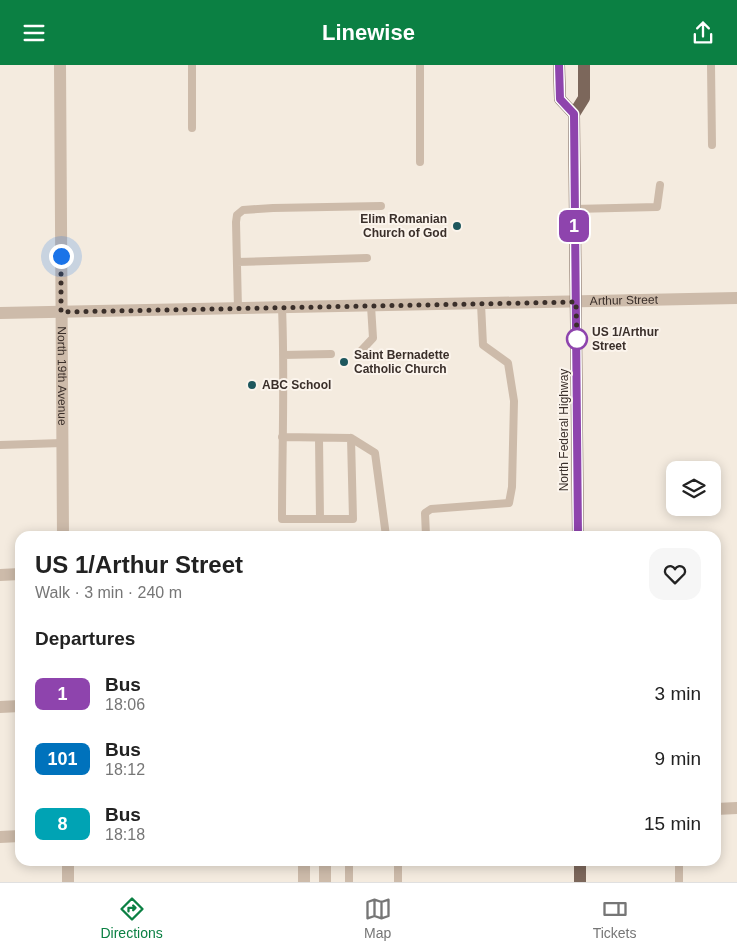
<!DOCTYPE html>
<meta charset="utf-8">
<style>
body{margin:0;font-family:Helvetica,sans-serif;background:#f6f6f6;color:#222;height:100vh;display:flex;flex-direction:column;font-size:19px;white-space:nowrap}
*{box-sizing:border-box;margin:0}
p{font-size:16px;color:#767676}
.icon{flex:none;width:28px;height:28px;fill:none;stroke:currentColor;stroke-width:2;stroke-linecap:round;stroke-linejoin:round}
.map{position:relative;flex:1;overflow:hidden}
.panel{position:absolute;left:15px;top:466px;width:706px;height:335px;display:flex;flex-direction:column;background:#fff;border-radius:15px;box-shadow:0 2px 12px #0003}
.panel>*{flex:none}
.badge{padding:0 10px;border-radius:8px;font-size:18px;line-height:32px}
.fabs{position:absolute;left:666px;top:396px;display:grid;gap:10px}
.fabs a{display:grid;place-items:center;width:55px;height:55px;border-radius:10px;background:#fff;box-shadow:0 2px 12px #0003;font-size:25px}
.you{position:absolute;width:25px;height:25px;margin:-12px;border:4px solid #fff;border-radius:50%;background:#1a73e8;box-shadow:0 0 0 8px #1a73e833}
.map>.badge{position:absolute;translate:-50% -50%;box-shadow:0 0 0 2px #fff}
h2{padding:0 20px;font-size:19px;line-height:45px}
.round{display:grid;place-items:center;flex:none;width:52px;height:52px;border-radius:15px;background:#f6f6f6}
.summary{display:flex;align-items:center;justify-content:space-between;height:85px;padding:0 20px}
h1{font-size:24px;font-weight:600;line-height:38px}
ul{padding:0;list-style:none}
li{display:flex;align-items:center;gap:15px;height:65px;padding:0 20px}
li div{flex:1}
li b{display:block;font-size:19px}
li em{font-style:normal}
li .badge{min-width:55px;font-weight:700;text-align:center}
header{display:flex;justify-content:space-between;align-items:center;height:65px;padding:0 20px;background:#0b8043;color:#fff;font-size:22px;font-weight:600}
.tabs{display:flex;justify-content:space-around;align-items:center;height:70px;border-top:1px solid #e0e0e0;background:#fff;font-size:14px;color:#767676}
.tabs a{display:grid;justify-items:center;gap:2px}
.tabs .active{color:#0b8043}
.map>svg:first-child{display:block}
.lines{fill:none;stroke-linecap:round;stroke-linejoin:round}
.service{stroke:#cdbbaa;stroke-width:8}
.minor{stroke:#cdbbaa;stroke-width:12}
.primary{stroke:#7c675b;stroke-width:12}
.line-casing{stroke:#fff;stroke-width:11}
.line{stroke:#8e44ad;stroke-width:8}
.walk{stroke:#3a2f2a;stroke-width:5;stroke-dasharray:0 9}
.poi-dot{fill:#1e575d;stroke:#fbf4ec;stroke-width:2}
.stop-dot{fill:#fff;stroke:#8e44ad;stroke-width:2.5}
.labels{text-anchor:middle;stroke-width:4;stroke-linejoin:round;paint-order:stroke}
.poi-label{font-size:12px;font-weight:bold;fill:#3a2f2a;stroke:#fbf4ec;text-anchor:start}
.street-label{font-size:12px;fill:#3a2f2a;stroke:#fbf4ec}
.stop-label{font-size:12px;font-weight:bold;fill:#3a2f2a;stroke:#fbf4ec;text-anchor:start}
</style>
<header><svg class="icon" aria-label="menu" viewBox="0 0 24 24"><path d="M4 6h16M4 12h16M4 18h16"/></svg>Linewise<svg class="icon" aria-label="share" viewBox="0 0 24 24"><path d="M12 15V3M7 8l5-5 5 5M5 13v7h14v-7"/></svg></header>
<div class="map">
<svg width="737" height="817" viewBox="0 0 737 817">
<rect width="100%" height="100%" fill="#f4ebdf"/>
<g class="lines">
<!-- service -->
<path class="service" d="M192 0V63
M420 0V97
M711 0 712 80
M574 144 657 142 660 120
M237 197 367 193
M282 243C285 313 282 384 282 454H353L351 373 282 372
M238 244 236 157 237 150 243 145 273 143 381 141
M359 288 373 273 371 241
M283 290 331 289
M319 373 320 454
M351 373 375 388 386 471
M0 380 62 378
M426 471 425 448 431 444 509 438 512 422 514 336 508 298 483 280 481 239
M349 796V817
M398 796V817
M679 817V796"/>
<!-- minor -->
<g class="minor">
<path id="s1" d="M60 0 63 471"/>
<path id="s2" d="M0 248 737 233"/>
<path d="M0 510 20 509"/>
<path d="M0 642 20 641"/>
<path d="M716 744 737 743"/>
<path d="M0 772 20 771"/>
<path d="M68 796V817"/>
<path d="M325 796V817"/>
<path d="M304 817V796"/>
</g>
<!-- primary -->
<path class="primary" d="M559 0 560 34 574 49
M574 49 578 471
M574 49 584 33V0
M580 796V817"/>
</g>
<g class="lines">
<defs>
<path id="line" d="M559 0 560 34 574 49 578 471"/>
</defs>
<!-- line casing -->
<use href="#line" class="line-casing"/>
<!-- line -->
<use href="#line" class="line"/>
<!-- walk -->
<path class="walk" d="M61 191V247L576 237 577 276V274"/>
</g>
<!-- markers -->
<g class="poi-dot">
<circle cx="457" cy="161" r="5"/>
<circle cx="344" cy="297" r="5"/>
<circle cx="252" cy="320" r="5"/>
</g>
<circle class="stop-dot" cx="577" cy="274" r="10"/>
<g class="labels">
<!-- poi labels -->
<g class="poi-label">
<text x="447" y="158" text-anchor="end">Elim Romanian<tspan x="447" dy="14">Church of God</tspan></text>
<text x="354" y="294">Saint Bernadette<tspan x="354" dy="14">Catholic Church</tspan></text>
<text x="262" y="324">ABC School</text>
</g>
<!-- street labels -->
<g class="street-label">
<text dy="4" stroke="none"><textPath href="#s2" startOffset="624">Arthur Street</textPath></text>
<text dy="4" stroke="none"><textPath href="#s1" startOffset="311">North 19th Avenue</textPath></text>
<text transform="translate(564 365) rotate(-90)" y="4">North Federal Highway</text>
</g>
<!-- stop labels -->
<g class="stop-label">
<text x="592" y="271">US 1/Arthur<tspan x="592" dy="14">Street</tspan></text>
</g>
</g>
</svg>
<div class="fabs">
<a><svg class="icon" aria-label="layers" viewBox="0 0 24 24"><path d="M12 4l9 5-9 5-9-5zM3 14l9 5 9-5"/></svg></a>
</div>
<div class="you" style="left:61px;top:191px"></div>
<b class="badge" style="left:574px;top:161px;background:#8e44ad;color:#fff">1</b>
<section class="panel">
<div class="summary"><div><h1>US 1/Arthur Street</h1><p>Walk · 3 min · 240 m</p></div><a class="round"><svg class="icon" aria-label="heart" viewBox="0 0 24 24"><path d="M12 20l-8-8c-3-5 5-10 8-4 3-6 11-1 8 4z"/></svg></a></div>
<h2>Departures</h2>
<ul>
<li><span class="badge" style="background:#8e44ad;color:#fff">1</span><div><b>Bus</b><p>18:06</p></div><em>3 min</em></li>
<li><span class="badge" style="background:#0072bc;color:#fff">101</span><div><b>Bus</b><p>18:12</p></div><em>9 min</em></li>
<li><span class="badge" style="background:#00a3b4;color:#fff">8</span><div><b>Bus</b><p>18:18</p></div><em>15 min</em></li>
</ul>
</section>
</div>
<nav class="tabs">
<a class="active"><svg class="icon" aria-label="directions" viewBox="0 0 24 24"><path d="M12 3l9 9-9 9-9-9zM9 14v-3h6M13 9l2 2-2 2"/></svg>Directions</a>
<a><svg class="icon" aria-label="map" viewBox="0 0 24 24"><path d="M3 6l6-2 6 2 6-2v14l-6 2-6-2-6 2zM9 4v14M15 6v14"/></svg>Map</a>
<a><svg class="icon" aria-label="tickets" viewBox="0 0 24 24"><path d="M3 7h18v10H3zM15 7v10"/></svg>Tickets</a>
</nav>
